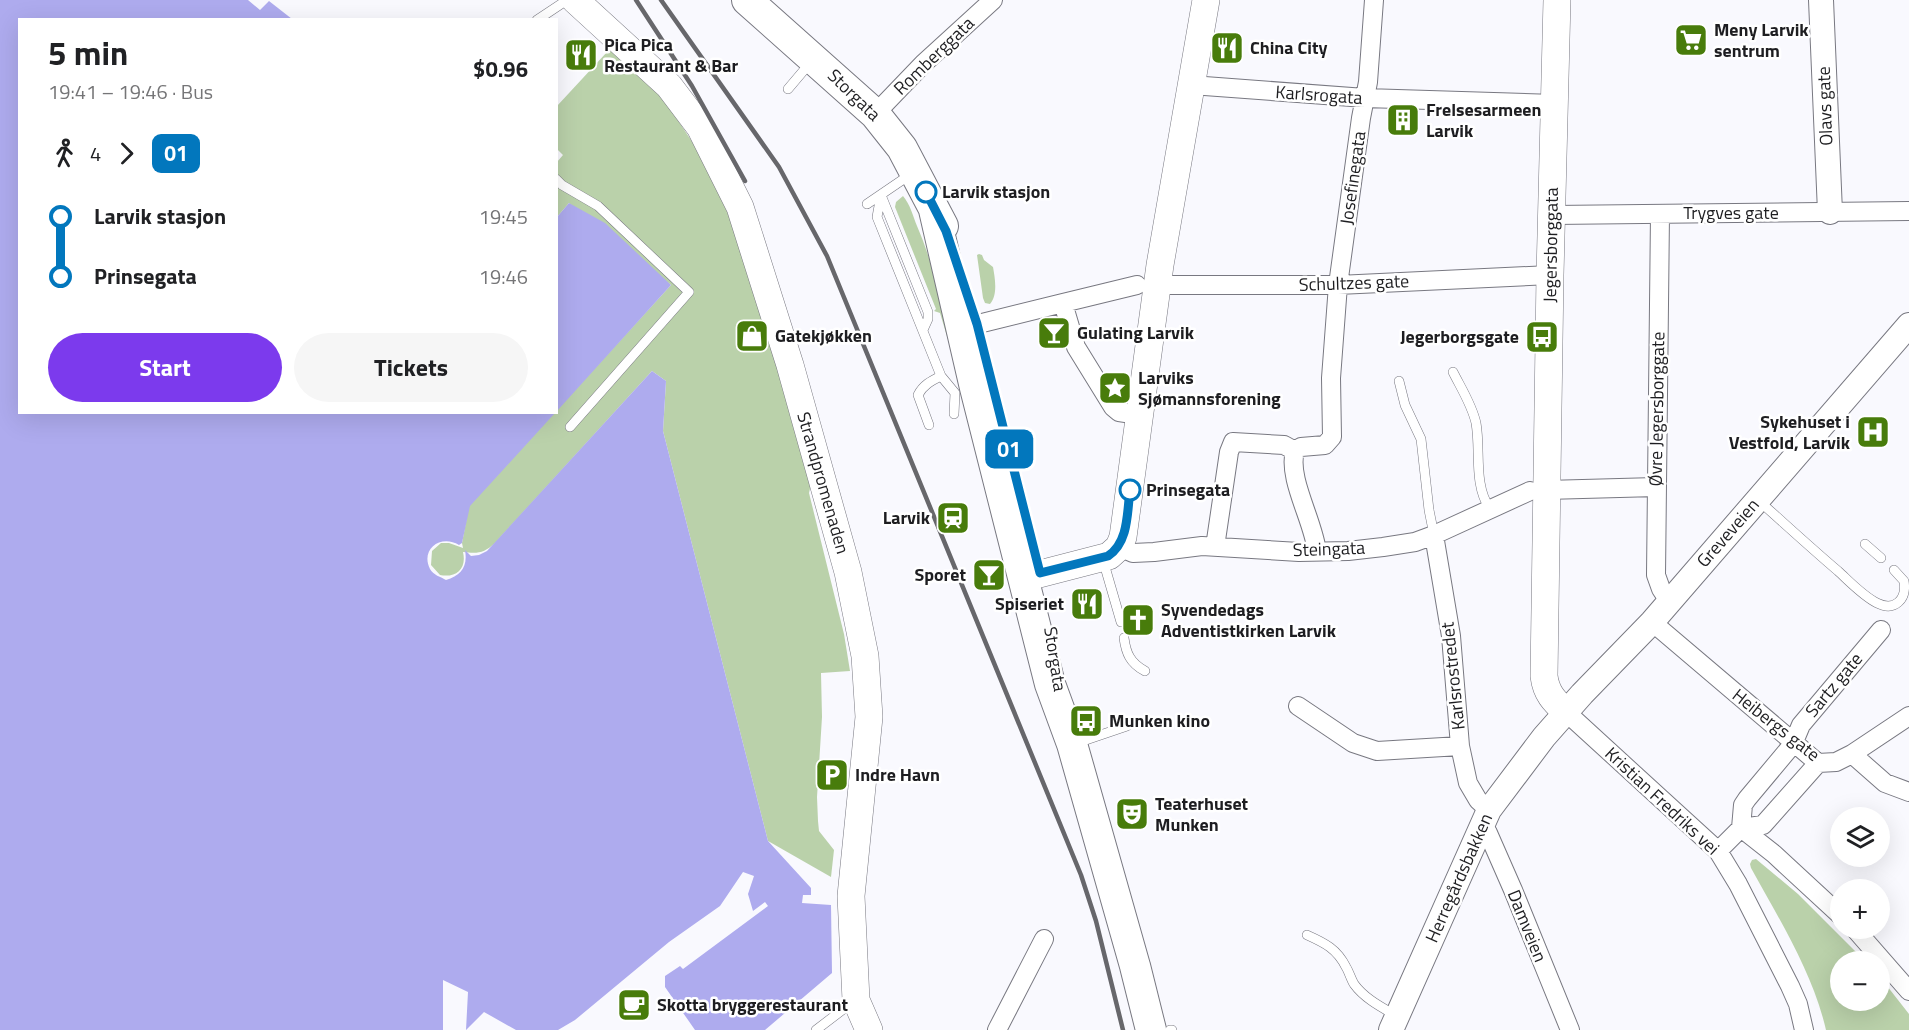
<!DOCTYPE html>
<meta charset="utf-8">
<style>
body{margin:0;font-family:"Titillium Web",sans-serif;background:#f6f6f6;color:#202124;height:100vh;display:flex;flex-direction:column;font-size:22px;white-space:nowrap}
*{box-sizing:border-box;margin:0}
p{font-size:20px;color:#757577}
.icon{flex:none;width:33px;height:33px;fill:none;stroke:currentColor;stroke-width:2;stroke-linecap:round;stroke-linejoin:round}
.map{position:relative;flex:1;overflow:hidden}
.panel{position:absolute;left:18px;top:18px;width:540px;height:396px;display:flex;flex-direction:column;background:#fff;border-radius:0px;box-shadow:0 6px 24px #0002}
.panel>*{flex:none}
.badge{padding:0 12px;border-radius:9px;font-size:21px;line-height:39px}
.buttons{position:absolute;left:1830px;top:807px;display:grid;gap:12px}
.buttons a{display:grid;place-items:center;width:60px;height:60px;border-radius:50%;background:#fff;box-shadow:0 6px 24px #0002;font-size:30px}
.map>.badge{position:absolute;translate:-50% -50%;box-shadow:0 0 0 3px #fff}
.legs{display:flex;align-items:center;gap:9px;height:66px;padding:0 30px;font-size:20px}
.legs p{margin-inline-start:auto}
.summary{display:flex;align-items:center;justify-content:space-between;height:102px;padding:0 30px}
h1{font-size:33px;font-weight:700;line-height:45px}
.primary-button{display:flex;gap:12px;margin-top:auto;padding:12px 30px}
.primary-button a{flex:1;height:69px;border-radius:36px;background:#7c3aed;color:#fff;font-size:24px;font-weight:700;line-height:69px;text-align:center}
.primary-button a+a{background:#f6f6f6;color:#202124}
ul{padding:0 30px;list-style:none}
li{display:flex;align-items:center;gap:21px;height:60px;font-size:22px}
li i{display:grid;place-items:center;width:9px;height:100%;margin:0 8px;background:currentColor}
li i::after{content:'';width:15px;height:15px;margin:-8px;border:4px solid;border-radius:50%;background:#fff}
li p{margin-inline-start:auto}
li:first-child i{background:linear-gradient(#0000 50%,currentColor 0)}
li:last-child i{background:linear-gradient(currentColor 50%,#0000 0)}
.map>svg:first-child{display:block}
.green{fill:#bad1aa}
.water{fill:#aeabee}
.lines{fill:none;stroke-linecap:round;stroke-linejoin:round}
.service-casing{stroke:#787881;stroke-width:10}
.minor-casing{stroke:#787881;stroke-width:20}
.tertiary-casing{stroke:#787881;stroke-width:26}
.secondary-casing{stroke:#787881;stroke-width:28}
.primary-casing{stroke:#787881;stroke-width:32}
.service{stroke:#fff;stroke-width:9}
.minor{stroke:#fff;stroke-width:18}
.tertiary{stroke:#fff;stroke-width:24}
.secondary{stroke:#fff;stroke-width:27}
.primary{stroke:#fff;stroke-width:30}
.rail{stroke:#67676b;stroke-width:4.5}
.line-1-casing{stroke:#fff;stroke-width:14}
.line-1{stroke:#0277bd;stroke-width:9}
.stop-1-dot{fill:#fff;stroke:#0277bd;stroke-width:3}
.labels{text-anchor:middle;stroke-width:5;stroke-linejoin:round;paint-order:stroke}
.poi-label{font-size:18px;font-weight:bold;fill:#1e1e21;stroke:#fff;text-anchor:start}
.street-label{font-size:18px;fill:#1e1e21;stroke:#fff}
.stop-label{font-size:18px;font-weight:bold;fill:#1e1e21;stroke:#fff;text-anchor:start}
</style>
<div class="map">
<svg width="1909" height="1030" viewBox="0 0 1909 1030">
<rect width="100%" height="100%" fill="#f9f9fe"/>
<!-- green -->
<path class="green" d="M612 49 647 80 673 113 713 173 768 324 812 480 809 493 844 634 850 671 821 673 822 717 817 797 818 821 819 831 834 850 831 877 768 841 663 431 666 381 652 371 495 543C484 553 478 554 463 552 467 569 456 578 440 575L431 565 432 551 441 543H449L463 548 462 543 469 506 671 285 569 203 557 217V162L563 155 557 149V106L607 52Z
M903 196C910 204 913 216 917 226 933 263 942 303 949 343L940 313 934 311 936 309 895 207 896 202Z
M979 254 982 255 984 260 993 267C995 278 998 295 990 304L985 303 983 298 977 255Z
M1756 859 1798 894 1865 961 1840 962V1000H1880V977L1909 1014V1030H1826C1813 973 1779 919 1751 868L1750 864 1752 860Z"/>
<!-- water -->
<path class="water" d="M0 0H248L260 10 269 1 292 19 20 20V412L555 413 470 506 462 543 459 545C441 534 420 549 430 569 433 575 441 577 446 580 461 575 468 567 465 550L471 556 479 555 487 551 652 371 666 381 663 431 768 841 811 888V895H803L802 903 831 905 832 973 765 1030H695L665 987V976L680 966 683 969 768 906 765 902 753 911 748 894 754 876 743 872 720 906 669 942 575 1020 558 1030H516L484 1012 466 1030 468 992 443 980V1030H0Z
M569 203 605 223 671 285 557 411V217Z"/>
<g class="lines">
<defs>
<path id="service" d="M537 20 567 0
M788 89 810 63
M556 179 562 185 598 206 689 292 570 427
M881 195 877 217 941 376 955 393 954 414
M881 195 928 312V319L923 330
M867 204 911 174
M1453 372C1461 388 1472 405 1476 423 1481 451 1473 484 1490 509
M1399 381 1405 405 1421 439 1429 510 1434 535
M929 425 918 395C923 385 931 381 941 376
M1758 500C1785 524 1811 548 1838 571 1850 582 1863 596 1877 603 1895 612 1907 599 1904 581L1894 570
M1865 544 1881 558
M1103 560 1121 622
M1124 638C1126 653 1130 663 1145 671
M1077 743 1127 726
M1307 935C1325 943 1337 949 1346 967 1349 972 1351 979 1354 984 1364 998 1381 1007 1395 1015
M816 1030 854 1001
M1170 1030H1172"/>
<path id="minor" d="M1191 85 1365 98 1555 104
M875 114 923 64 993 0
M1660 214 1656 575 1661 589 1669 601
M1553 215 1909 211
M1157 285H1338L1550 275
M1063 303 1137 285
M962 328 1063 303 1076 347 1113 407 1119 412 1139 415
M1546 490 1656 487
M1434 535 1451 636 1460 746 1468 783 1478 800 1489 810
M1119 547 1133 553 1154 552 1202 546 1299 552 1348 551 1383 547 1415 542 1434 535 1530 491
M1215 547 1229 452 1233 442 1284 445 1295 451
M1317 552C1314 522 1287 478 1295 451L1301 447 1325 445 1332 437 1331 378 1338 285 1361 118 1368 82 1374 0
M1652 622 1818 763 1836 762 1852 754 1885 783 1909 792
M1298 706 1353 743 1377 751 1460 746
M1566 712 1718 851 1738 884 1790 986 1798 1004 1804 1030
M1852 754 1909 716
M1481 823 1488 833 1513 890 1570 1030
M1741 828 1774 854 1840 915
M1741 828 1763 825 1818 763
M1718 851 1741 828 1743 805 1747 799 1793 744 1801 725 1881 630
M1854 928 1909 991
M997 1030 1044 939"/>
<path id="tertiary" d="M1821 0 1830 212
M1391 1030 1489 810 1544 737 1582 694 1652 622 1909 325"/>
<path id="secondary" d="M575 0 669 86 700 127 740 207 790 365 848 572 865 656 869 717 851 896 856 1000 869 1030
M1557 0 1550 275 1544 676C1546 693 1554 701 1566 712
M1024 578 1109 556 1119 547 1123 537 1160 265 1206 0"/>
<path id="primary" d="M747 0 875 114 902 148 943 226
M934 210 975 388 1050 684 1072 744 1135 966 1151 1030"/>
</defs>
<!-- service casing -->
<use href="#service" class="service-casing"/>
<!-- minor casing -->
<use href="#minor" class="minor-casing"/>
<!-- tertiary casing -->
<use href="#tertiary" class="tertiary-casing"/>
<!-- secondary casing -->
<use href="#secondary" class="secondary-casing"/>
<!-- primary casing -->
<use href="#primary" class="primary-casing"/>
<!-- service -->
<use href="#service" class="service"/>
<!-- minor -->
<use href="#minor" class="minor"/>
<!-- tertiary -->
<use href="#tertiary" class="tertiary"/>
<!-- secondary -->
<use href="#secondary" class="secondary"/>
<!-- primary -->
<use href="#primary" class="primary"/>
<!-- rail -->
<path class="rail" d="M636 0 692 86 745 181
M661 0 779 167 827 256 1081 875 1096 921 1123 1030"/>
</g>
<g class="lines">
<defs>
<path id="line-1" d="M926 192 946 231 977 324 1040 573 1108 556C1129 542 1127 512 1130 490"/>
</defs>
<!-- line-1 casing -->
<use href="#line-1" class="line-1-casing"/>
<!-- line-1 -->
<use href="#line-1" class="line-1"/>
</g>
<!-- icons -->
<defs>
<symbol id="supermarket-square" viewBox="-11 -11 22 22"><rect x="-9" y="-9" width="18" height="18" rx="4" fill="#487c0b" stroke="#fff"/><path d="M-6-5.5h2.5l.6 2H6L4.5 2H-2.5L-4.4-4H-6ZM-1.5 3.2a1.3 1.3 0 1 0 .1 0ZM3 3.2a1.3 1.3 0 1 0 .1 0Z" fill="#fff"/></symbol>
<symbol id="restaurant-square" viewBox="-11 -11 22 22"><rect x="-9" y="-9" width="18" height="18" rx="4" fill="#487c0b" stroke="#fff"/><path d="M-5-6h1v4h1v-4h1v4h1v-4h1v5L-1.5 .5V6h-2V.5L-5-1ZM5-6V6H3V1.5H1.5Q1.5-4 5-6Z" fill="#fff"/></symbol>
<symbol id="building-square" viewBox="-11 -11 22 22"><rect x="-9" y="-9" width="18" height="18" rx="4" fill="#487c0b" stroke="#fff"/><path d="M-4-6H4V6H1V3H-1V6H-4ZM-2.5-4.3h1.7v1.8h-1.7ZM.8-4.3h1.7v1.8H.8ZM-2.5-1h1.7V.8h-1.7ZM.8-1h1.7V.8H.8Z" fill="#fff"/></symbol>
<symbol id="bar-square" viewBox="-11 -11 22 22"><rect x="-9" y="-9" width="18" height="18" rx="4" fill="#487c0b" stroke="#fff"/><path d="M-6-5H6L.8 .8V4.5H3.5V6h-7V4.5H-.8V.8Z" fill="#fff"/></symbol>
<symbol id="shop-square" viewBox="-11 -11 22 22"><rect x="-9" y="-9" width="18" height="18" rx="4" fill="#487c0b" stroke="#fff"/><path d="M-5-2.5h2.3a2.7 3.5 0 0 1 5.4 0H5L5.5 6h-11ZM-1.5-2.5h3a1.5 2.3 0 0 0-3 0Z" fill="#fff"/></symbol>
<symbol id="bus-square" viewBox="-11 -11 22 22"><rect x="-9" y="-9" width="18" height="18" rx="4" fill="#487c0b" stroke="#fff"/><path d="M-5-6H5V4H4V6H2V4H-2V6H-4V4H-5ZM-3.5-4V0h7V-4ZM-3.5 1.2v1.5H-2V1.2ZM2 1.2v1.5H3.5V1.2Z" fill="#fff"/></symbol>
<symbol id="sight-square" viewBox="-11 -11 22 22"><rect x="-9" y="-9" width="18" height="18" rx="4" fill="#487c0b" stroke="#fff"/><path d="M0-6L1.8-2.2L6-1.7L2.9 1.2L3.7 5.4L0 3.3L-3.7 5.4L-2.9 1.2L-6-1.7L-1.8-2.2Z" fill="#fff"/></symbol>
<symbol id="hospital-square" viewBox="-11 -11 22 22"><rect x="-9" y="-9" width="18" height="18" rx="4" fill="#487c0b" stroke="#fff"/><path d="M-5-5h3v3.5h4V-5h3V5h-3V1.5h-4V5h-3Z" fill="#fff"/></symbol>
<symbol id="station-square" viewBox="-11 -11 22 22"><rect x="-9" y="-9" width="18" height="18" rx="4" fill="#487c0b" stroke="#fff"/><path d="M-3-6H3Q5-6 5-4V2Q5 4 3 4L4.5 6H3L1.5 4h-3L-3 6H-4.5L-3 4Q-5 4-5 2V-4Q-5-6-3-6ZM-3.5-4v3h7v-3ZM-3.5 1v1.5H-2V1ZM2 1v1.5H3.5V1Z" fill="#fff"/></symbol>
<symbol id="church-square" viewBox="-11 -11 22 22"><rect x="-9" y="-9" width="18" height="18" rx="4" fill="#487c0b" stroke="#fff"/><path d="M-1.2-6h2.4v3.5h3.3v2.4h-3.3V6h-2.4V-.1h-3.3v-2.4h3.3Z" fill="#fff"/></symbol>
<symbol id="parking-square" viewBox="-11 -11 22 22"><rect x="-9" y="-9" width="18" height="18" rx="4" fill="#487c0b" stroke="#fff"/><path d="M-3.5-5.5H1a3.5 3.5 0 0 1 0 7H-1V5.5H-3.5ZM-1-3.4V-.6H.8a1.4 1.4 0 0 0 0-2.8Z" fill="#fff"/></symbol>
<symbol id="theatre-square" viewBox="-11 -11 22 22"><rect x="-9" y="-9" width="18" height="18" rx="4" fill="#487c0b" stroke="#fff"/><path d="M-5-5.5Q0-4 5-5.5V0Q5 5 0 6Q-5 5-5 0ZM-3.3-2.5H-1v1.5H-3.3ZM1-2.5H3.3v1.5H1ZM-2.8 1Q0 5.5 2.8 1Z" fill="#fff"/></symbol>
<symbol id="cafe-square" viewBox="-11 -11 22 22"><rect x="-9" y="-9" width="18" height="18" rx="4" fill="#487c0b" stroke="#fff"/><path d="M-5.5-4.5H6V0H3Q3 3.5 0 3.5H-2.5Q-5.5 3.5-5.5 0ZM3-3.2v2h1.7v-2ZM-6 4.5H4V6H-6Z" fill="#fff"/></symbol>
</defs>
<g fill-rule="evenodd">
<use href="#supermarket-square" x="1672" y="21" width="38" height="38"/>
<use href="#restaurant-square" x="1208" y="29" width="38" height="38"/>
<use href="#restaurant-square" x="562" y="36" width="38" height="38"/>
<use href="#building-square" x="1384" y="101" width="38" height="38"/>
<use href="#bar-square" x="1035" y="314" width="38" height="38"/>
<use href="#shop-square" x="733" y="317" width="38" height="38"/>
<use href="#bus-square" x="1523" y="318" width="38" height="38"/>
<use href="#sight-square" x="1096" y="369" width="38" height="38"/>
<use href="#hospital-square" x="1854" y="413" width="38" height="38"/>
<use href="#station-square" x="934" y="499" width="38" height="38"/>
<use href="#bar-square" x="970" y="556" width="38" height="38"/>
<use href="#restaurant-square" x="1068" y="585" width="38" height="38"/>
<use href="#church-square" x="1119" y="601" width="38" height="38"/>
<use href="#bus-square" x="1067" y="702" width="38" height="38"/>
<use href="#parking-square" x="813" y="756" width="38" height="38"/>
<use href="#theatre-square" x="1113" y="795" width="38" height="38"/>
<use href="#cafe-square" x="615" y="986" width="38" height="38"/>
</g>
<!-- markers -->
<g class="stop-1-dot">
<circle cx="926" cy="192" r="10"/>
<circle cx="1130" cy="490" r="10"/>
</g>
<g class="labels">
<!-- poi labels -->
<g class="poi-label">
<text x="1714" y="36">Meny Larvik<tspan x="1714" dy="21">sentrum</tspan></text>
<text x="604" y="51">Pica Pica<tspan x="604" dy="21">Restaurant &amp; Bar</tspan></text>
<text x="1250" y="54">China City</text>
<text x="1426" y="116">Frelsesarmeen<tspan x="1426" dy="21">Larvik</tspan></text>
<text x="1077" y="339">Gulating Larvik</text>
<text x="775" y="342">Gatekjøkken</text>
<text x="1519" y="343" text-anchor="end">Jegerborgsgate</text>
<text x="1138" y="384">Larviks<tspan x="1138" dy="21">Sjømannsforening</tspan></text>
<text x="1850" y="428" text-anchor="end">Sykehuset i<tspan x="1850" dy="21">Vestfold, Larvik</tspan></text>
<text x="930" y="524" text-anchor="end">Larvik</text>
<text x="966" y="581" text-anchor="end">Sporet</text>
<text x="1064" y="610" text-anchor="end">Spiseriet</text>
<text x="1161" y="616">Syvendedags<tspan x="1161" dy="21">Adventistkirken Larvik</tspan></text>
<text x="1109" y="727">Munken kino</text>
<text x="855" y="781">Indre Havn</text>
<text x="1155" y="810">Teaterhuset<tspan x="1155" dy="21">Munken</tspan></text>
<text x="657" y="1011">Skotta bryggerestaurant</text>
</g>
<!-- street labels -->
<g class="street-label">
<text transform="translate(934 56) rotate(-44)" y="6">Romberggata</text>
<text transform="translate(854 95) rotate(44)" y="6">Storgata</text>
<text transform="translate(1319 95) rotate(4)" y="6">Karlsrogata</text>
<text transform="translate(1825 106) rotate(-92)" y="6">Olavs gate</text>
<text transform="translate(1353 178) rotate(-82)" y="6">Josefinegata</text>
<text x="1731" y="219">Trygves gate</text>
<text transform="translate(1551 245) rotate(-89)" y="6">Jegersborggata</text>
<text transform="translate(1354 283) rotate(-2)" y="6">Schultzes gate</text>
<text transform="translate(1657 409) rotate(-89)" y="6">Øvre Jegersborggate</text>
<text transform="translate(823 483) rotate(74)" y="6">Strandpromenaden</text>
<text transform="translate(1728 533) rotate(-49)" y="6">Greveveien</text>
<text transform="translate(1329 549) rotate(-2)" y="6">Steingata</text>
<text transform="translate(1055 659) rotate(81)" y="6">Storgata</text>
<text transform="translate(1453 676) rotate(-96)" y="6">Karlsrostredet</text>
<text transform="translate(1834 685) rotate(-50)" y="6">Sartz gate</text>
<text transform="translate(1776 725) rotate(38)" y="6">Heibergs gate</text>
<text transform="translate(1662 801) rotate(43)" y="6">Kristian Fredriks vei</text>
<text transform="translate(1459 878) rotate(-66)" y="6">Herregårdsbakken</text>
<text transform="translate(1527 926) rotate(68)" y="6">Damveien</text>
</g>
<!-- stop labels -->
<g class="stop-label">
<text x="942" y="198">Larvik stasjon</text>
<text x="1146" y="496">Prinsegata</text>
</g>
</g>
</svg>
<div class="buttons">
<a><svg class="icon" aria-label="layers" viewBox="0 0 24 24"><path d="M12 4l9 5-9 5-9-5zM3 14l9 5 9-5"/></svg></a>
<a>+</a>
<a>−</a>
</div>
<b class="badge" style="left:1009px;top:449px;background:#0277bd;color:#fff">01</b>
<section class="panel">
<div class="summary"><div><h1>5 min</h1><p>19:41 – 19:46 · Bus</p></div><b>$0.96</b></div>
<div class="legs"><svg class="icon" aria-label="walk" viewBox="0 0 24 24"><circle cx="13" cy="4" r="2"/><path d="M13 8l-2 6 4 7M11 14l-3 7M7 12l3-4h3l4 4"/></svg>4<svg class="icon" aria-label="forward" viewBox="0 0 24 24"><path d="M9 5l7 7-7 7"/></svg><b class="badge" style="background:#0277bd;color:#fff">01</b></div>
<ul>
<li><i style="color:#0277bd"></i><b>Larvik stasjon</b><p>19:45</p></li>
<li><i style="color:#0277bd"></i><b>Prinsegata</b><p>19:46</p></li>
</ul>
<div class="primary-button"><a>Start</a><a>Tickets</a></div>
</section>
</div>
